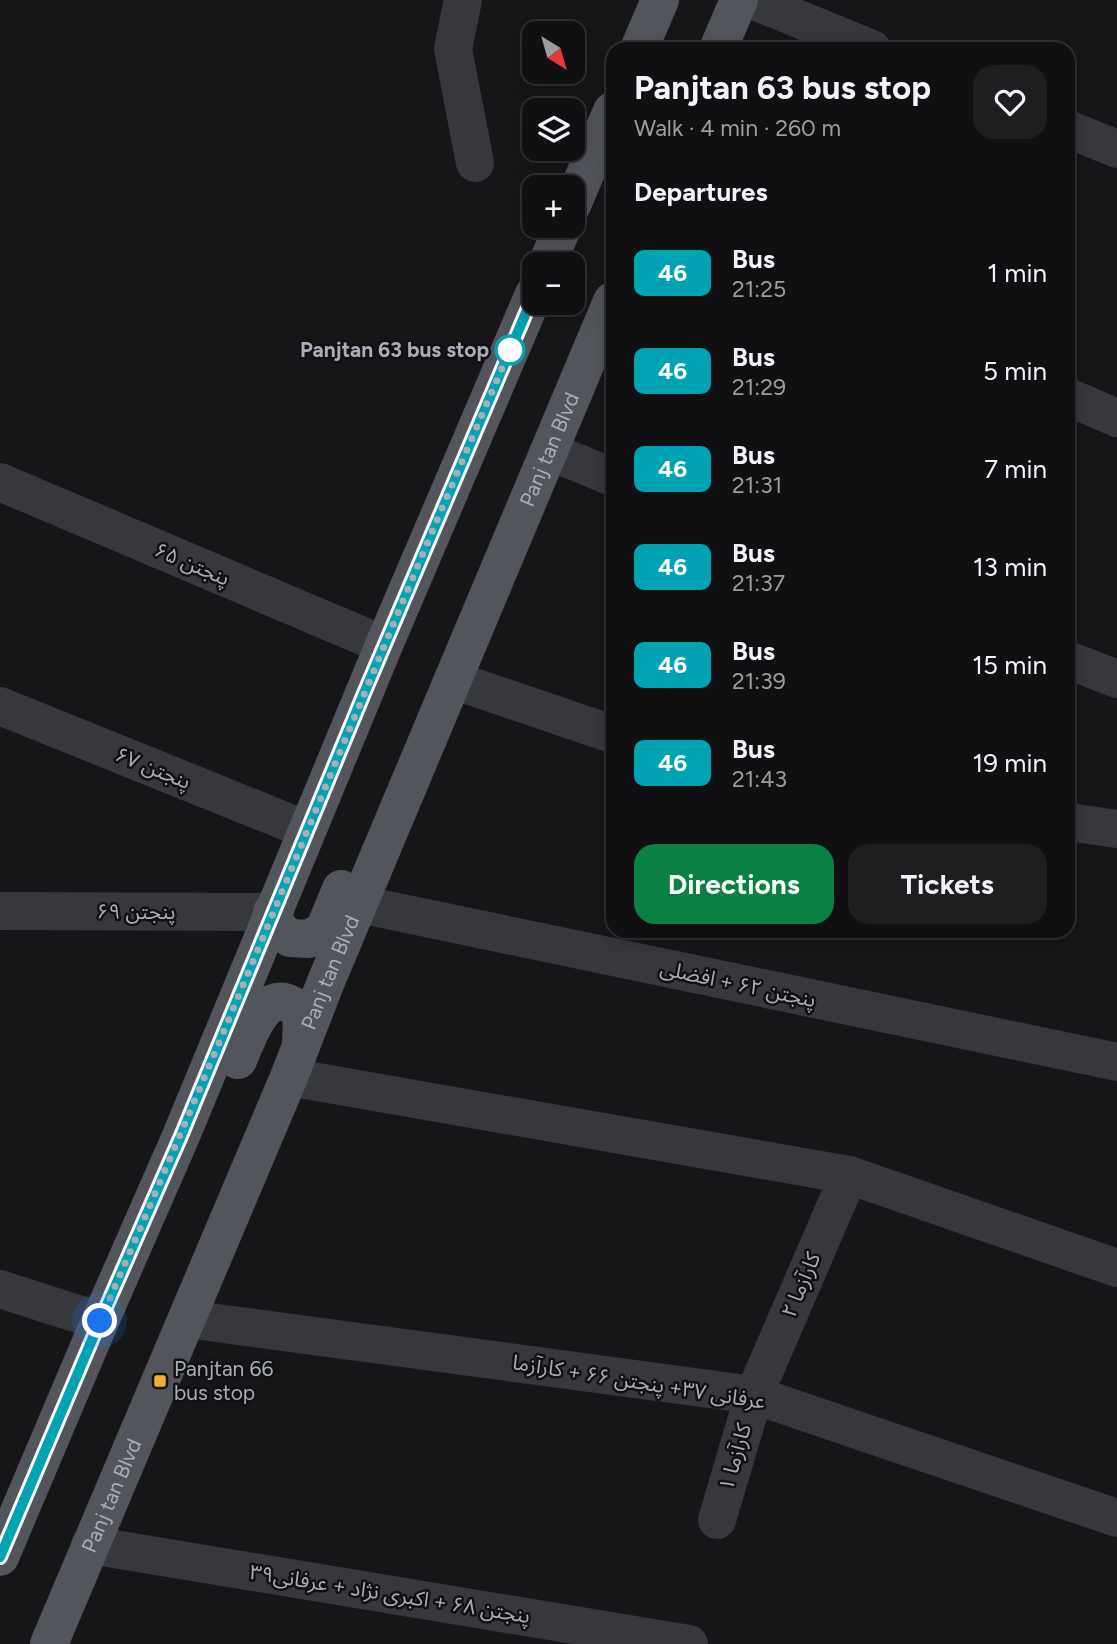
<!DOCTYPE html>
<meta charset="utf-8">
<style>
body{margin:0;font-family:Figtree,"Noto Sans Arabic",sans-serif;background:#1e1e20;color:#f1f3f6;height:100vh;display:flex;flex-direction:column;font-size:26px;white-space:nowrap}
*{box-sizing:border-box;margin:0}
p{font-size:23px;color:#9c9d9f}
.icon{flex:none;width:38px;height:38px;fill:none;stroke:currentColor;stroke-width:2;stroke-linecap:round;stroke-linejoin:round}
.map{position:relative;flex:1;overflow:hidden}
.sheet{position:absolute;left:606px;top:42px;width:469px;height:896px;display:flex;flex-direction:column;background:#101012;border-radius:21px;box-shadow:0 4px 18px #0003,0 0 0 2px #303032}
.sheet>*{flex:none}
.badge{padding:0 14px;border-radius:10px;font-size:24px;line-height:46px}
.needle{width:46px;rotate:143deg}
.buttons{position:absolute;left:522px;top:21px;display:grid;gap:14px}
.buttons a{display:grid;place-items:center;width:63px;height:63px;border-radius:14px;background:#101012;box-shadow:0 4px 18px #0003,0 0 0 2px #303032;font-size:35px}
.you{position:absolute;width:35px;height:35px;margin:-18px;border:5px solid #fff;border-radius:50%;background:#1a73e8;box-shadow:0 0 0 10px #1a73e833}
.map>.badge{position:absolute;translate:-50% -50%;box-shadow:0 0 0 4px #fff}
h2{padding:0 28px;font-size:26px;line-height:63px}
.round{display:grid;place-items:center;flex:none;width:74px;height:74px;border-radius:21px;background:#1e1e20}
.overview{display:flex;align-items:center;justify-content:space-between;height:119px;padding:0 28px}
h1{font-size:33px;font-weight:700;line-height:52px}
.primary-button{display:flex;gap:14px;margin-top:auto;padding:14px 28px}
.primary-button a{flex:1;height:80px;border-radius:21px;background:#0b8043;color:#fff;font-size:28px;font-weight:700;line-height:80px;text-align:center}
.primary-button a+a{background:#1e1e20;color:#f1f3f6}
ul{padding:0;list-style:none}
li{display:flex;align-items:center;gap:21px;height:98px;padding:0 28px}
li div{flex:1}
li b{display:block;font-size:26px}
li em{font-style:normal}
li .badge{min-width:77px;font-weight:700;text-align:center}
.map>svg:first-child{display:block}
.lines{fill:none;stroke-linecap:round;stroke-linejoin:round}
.minor{stroke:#37383d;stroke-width:38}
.major{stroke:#53555c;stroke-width:38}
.line-casing{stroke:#fff;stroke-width:16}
.line{stroke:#00a3b4;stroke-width:10}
.walk{stroke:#a8adb8;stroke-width:7;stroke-dasharray:0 12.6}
.stop-dot{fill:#fff;stroke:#00a3b4;stroke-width:3.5}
.poi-dot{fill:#f2b134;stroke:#111113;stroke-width:2.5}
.labels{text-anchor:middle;stroke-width:5;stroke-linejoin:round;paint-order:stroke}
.stop-label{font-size:21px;font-weight:bold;fill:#a8adb8;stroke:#111113;text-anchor:end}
.street-label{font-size:21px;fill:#a8adb8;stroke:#111113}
.poi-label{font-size:21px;fill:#a8adb8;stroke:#111113;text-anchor:start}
</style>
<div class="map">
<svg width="1117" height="1644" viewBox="0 0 1117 1644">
<rect width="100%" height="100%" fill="#161618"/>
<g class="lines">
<!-- minor -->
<path class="minor" d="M463 0 453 49 475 163
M752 0 872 49
M1068 129 1117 149
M1068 397 1117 418
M549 451 612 477
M0 482 384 645
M1068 660 1117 679
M453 680 612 734
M0 706 307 830
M1068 822 1117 829
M359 904 1117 1062
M0 911 272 912
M289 1077 849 1175 1117 1268
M0 1289 100 1321
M187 1319 754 1395 1117 1518
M717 1520 754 1395 849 1175
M90 1545 689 1644"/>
<!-- major -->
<g class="major">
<path d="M639 49 660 0"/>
<path d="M718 49 739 0"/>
<path d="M572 205 612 111"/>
<path d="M547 264 563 226"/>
<path d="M272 912 278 928 290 938 309 939 324 930 341 889"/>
<path d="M238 1060C249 1035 267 976 302 1014L301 1046"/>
<path d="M0 1557 100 1321 181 1136 384 645 534 294"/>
<path id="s1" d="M49 1644 289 1077 325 984 612 301"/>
</g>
</g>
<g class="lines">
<defs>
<path id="line" d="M0 1557 100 1321 181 1136 365 691 534 294"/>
</defs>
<!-- line casing -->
<use href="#line" class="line-casing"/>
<!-- line -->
<use href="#line" class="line"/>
<!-- walk -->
<path class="walk" d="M100 1321C241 999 370 672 510 350"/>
</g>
<!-- markers -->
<circle class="stop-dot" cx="510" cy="350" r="14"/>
<rect class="poi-dot" x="153" y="1374" width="14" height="14" rx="3.5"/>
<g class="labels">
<!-- stop labels -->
<g class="stop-label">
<text x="489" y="357">Panjtan 63 bus stop</text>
</g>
<!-- street labels -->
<g class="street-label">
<text dy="7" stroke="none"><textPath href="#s1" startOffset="1295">Panj tan Blvd</textPath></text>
<text transform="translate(192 564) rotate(23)" y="7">پنجتن ۶۵</text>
<text transform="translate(153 768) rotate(22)" y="7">پنجتن ۶۷</text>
<text x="136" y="919">پنجتن ۶۹</text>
<text dy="7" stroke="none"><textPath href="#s1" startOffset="728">Panj tan Blvd</textPath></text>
<text transform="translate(738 984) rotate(12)" y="7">پنجتن ۶۲ + افضلی</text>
<text transform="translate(801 1285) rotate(-67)" y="7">کارآزما ۲</text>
<text transform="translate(639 1382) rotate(9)" y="7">عرفانی ۳۷+ پنجتن ۶۶ + کارآزما</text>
<text transform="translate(735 1457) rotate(-74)" y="7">کارآزما ۱</text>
<text dy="7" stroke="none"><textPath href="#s1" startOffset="161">Panj tan Blvd</textPath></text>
<text transform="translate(390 1594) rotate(9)" y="7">پنجتن ۶۸ + اکبری نژاد + عرفانی۳۹</text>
</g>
<!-- poi labels -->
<g class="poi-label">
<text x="174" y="1376">Panjtan 66<tspan x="174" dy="24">bus stop</tspan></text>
</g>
</g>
</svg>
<div class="buttons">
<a><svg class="needle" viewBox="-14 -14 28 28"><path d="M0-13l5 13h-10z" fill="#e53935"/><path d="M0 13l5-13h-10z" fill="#9c9d9f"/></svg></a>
<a><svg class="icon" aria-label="layers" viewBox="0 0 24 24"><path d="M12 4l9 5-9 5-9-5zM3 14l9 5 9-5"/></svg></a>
<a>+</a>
<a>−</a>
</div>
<div class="you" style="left:100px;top:1321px"></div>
<section class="sheet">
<div class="overview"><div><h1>Panjtan 63 bus stop</h1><p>Walk · 4 min · 260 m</p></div><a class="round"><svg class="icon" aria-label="heart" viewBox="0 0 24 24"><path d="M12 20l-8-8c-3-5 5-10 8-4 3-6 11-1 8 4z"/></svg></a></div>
<h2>Departures</h2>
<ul>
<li><span class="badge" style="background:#00a3b4;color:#fff">46</span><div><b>Bus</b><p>21:25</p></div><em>1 min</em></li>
<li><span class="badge" style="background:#00a3b4;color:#fff">46</span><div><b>Bus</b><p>21:29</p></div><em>5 min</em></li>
<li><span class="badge" style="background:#00a3b4;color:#fff">46</span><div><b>Bus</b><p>21:31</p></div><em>7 min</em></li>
<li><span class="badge" style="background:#00a3b4;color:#fff">46</span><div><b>Bus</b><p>21:37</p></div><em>13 min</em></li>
<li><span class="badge" style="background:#00a3b4;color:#fff">46</span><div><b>Bus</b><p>21:39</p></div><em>15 min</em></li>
<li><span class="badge" style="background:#00a3b4;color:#fff">46</span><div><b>Bus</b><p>21:43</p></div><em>19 min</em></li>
</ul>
<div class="primary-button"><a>Directions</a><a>Tickets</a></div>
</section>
</div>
